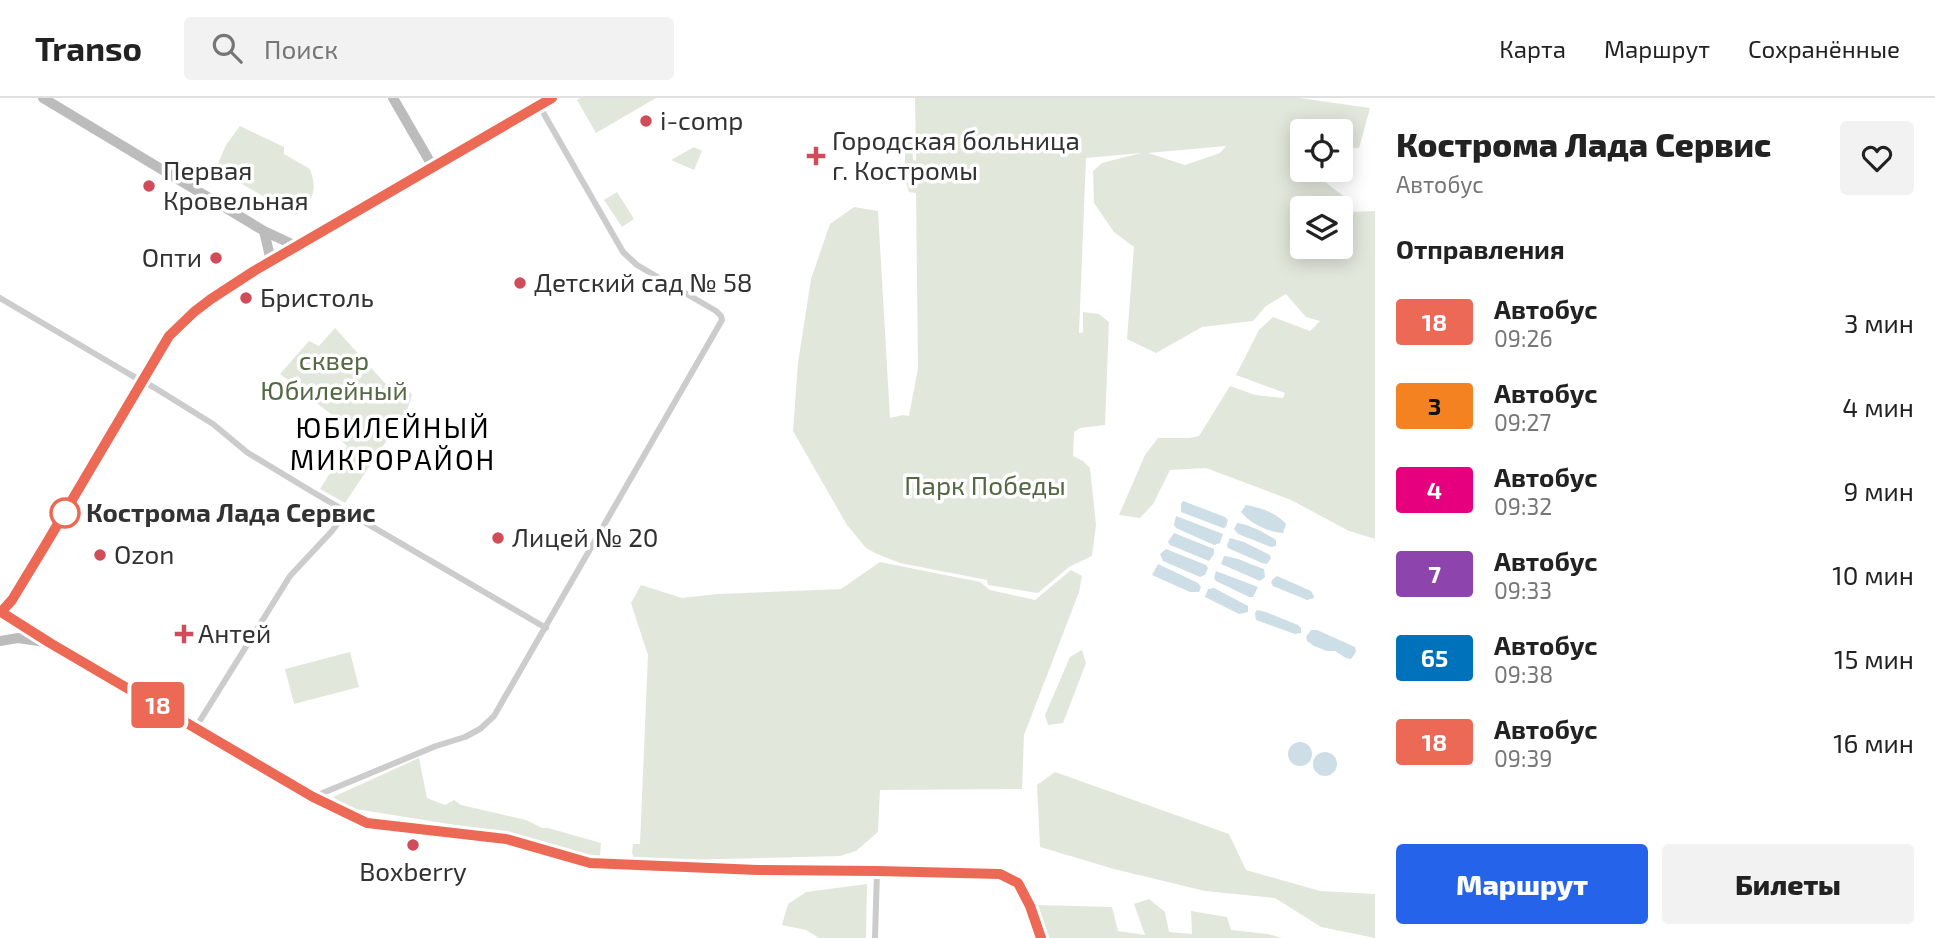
<!DOCTYPE html>
<html lang="ru">
<meta charset="utf-8">
<style>
body{margin:0;font-family:"Exo 2",sans-serif;background:#f2f2f2;color:#222;height:100vh;display:flex;flex-direction:column;font-size:26px;white-space:nowrap}
*{box-sizing:border-box;margin:0}
p{font-size:23px;color:#767676}
.icon{flex:none;width:38px;height:38px;fill:none;stroke:currentColor;stroke-width:2;stroke-linecap:round;stroke-linejoin:round}
.map{position:relative;flex:1;overflow:hidden}
.side{display:flex;flex-direction:column;background:#fff;width:560px}
.side>*{flex:none}
.badge{padding:0 14px;border-radius:5px;font-size:24px;line-height:46px}
.controls{position:absolute;left:1290px;top:21px;display:grid;gap:14px}
.controls a{display:grid;place-items:center;width:63px;height:63px;border-radius:7px;background:#fff;box-shadow:0 4px 18px #0003;font-size:35px}
.map>.badge{position:absolute;translate:-50% -50%;box-shadow:0 0 0 4px #fff}
h2{padding:0 21px;font-size:26px;line-height:63px}
.round{display:grid;place-items:center;flex:none;width:74px;height:74px;border-radius:7px;background:#f2f2f2}
.overview{display:flex;align-items:center;justify-content:space-between;height:119px;padding:0 21px}
h1{font-size:33px;font-weight:800;line-height:52px}
.button{display:flex;gap:14px;margin-top:auto;padding:14px 21px}
.button a{flex:1;height:80px;border-radius:7px;background:#2563eb;color:#fff;font-size:28px;font-weight:800;line-height:80px;text-align:center}
.button a+a{background:#f2f2f2;color:#222}
ul{padding:0;list-style:none}
li{display:flex;align-items:center;gap:21px;height:84px;padding:0 21px}
li div{flex:1}
li b{display:block;font-size:26px}
li em{font-style:normal}
li .badge{min-width:77px;font-weight:700;text-align:center}
header{display:flex;align-items:center;gap:42px;box-sizing:border-box;height:98px;padding:0 35px;background:#fff;border-bottom:2px solid #e0e0e0}
header strong{font-size:33px}
nav{display:flex;gap:38px;margin-inline-start:auto;font-size:24px}
.search{width:490px;height:63px;background:#f2f2f2;display:flex;align-items:center;gap:18px;box-sizing:border-box;padding:0 24px;border-radius:7px;color:#767676;font-size:26px}
main{display:flex;flex:1;min-height:0}
.map>svg:first-child{display:block}
.green{fill:#e2e7dc;fill-rule:evenodd}
.water{fill:#cedee7}
.lines{fill:none;stroke-linecap:round;stroke-linejoin:round}
.street{stroke:#ccc;stroke-width:6}
.secondary{stroke:#bcbcbc;stroke-width:10}
.highway{stroke:#999;stroke-width:12}
.line-casing{stroke:#fff;stroke-width:16}
.line{stroke:#ec6a55;stroke-width:10}
.poi-dot{fill:#d04c58;stroke:#fff;stroke-width:2.5}
.stop-dot{fill:#fff;stroke:#ec6a55;stroke-width:3.5}
.labels{text-anchor:middle;stroke-width:7;stroke-linejoin:round;paint-order:stroke}
.poi-label{font-size:26px;fill:#323232;stroke:#fff;text-anchor:start}
.park-label{font-size:26px;fill:#556844;stroke:#fff}
.stop-label{font-size:26px;font-weight:bold;fill:#323232;stroke:#fff;text-anchor:start}
.neighbourhood-label{font-size:28px;letter-spacing:2px;fill:#000;stroke:#fff}
</style>
<header>
<strong>Transo</strong>
<div class="search"><svg class="icon" aria-label="search" viewBox="0 0 24 24"><circle cx="10" cy="10" r="6"/><path d="M15 15l6 6"/></svg>Поиск</div>
<nav><a>Карта</a><a>Маршрут</a><a>Сохранённые</a></nav>
</header>
<main>
<div class="map">
<svg width="1375" height="840" viewBox="0 0 1375 840">
<rect width="100%" height="100%" fill="#fff"/>
<!-- green -->
<path class="green" d="M580 0H656L596 35 577 2Z
M915 0H1300L1370 10 1359 50 1341 49 1340 33H1302V72H1324L1321 81 1346 100 1349 114 1375 113V441L1349 433 1291 402 1206 370 1170 372 1153 406 1140 420 1119 417 1145 357 1158 340H1189L1199 338 1230 288 1255 297 1283 300 1285 295 1236 277 1259 232 1273 219 1310 233 1320 223 1306 219 1286 196 1266 208 1253 223 1202 229 1156 255 1127 241 1134 149 1114 134 1094 105 1093 73 1102 65 1141 55 1086 60 1079 235 1083 234V214L1099 216 1109 224 1105 327 1080 330 1074 334 1073 358 1083 363 1090 370 1096 427 1092 458 1069 469 1038 495 988 487 987 482 900 465 877 456 866 450 847 427 793 333 798 265 811 181 830 126 854 109 878 113 890 320 903 317 909 318 918 270 916 95 909 94 905 82V41L912 42 913 62 916 63ZM1226 48 1220 55 1185 67 1148 55ZM1302 110H1340V149H1302Z
M240 28 284 49V56L310 71C318 94 313 101 296 117L221 74 217 68 226 47Z
M694 49 702 53 694 72 671 62Z
M617 94 634 121 622 129 604 102Z
M335 230 393 294 402 285 412 297 407 312 345 405 320 391 347 348 341 342 351 332 280 276 309 243 319 248Z
M880 464 980 484 990 492 1035 502 1071 472 1082 478 1079 494 1024 637 1022 691 880 692 878 734 856 753 840 758 643 763 634 760 632 755 633 746H640L648 557 631 505 641 487 682 500 718 496 841 491Z
M1082 552 1086 565 1063 625 1048 627 1045 617 1070 559Z
M350 554 359 589 294 606 285 571Z
M419 660 427 700 445 707 454 702 461 707 526 722 542 730H548L601 745 600 759 561 751 499 734 349 710 333 699Z
M1055 674 1229 736 1246 772 1320 793 1375 796V840L1321 829 1275 800 1205 793 1114 771 1040 749 1037 687Z
M867 786 866 840H819L806 832 782 827 788 806 806 794Z
M1149 801 1165 814 1169 834 1192 836 1191 813 1227 819 1231 832 1268 836 1282 840H1048L1038 807 1112 809 1118 833 1145 837 1134 806Z"/>
<!-- water -->
<path class="water" d="M1183 403 1225 419 1228 422 1226 429 1223 430 1181 414V406Z
M1246 407C1259 409 1277 415 1286 426L1283 435C1268 434 1251 426 1241 414Z
M1176 418 1223 436 1220 445 1214 447 1176 430 1174 427Z
M1237 425C1251 427 1265 435 1276 442V448L1271 449 1238 436 1234 431Z
M1174 435 1214 451V456L1209 463 1170 447 1168 444Z
M1230 440 1244 444 1270 457 1271 460 1267 466 1262 465 1228 450 1227 447Z
M1166 451 1206 467 1208 470 1205 477 1200 479 1163 463 1160 456Z
M1224 458C1238 459 1251 467 1264 471L1265 479 1260 483 1221 466Z
M1158 466 1198 485 1201 489 1199 494H1190L1152 477Z
M1216 473 1258 489 1253 499H1249L1216 483 1214 480Z
M1277 478 1311 493 1314 498V500L1307 502 1273 488 1271 484 1273 481Z
M1214 490 1248 508V514L1239 516 1205 499 1208 491Z
M1257 512 1266 514 1298 527 1301 530V535L1295 536 1256 522 1255 515Z
M1311 532H1317L1355 549 1356 554 1351 561 1346 560 1335 553H1327L1314 548 1307 543 1306 539Z
M1288 656a12 12 0 1 1 24 0a12 12 0 1 1-24 0Z
M1313 666a12 12 0 1 1 24 0a12 12 0 1 1-24 0Z"/>
<g class="lines">
<!-- street -->
<path class="street" d="M0 200 131 277 155 290 213 326 248 355 311 393 546 530
M196 629 290 478 332 433 347 413
M313 699 436 648 465 639 480 631 494 618 722 222 721 218 716 213 637 167 623 154 544 16 541 7
M1018 785 1030 808 1041 840
M875 840 877 773"/>
<!-- secondary -->
<path class="secondary" d="M43 0 264 133 296 148
M393 0 433 69
M264 133 271 163
M0 513 50 545 322 704 367 725 506 741 590 765 758 772 1000 776 1018 785
M0 543 18 540 45 544"/>
<!-- highway -->
<path class="highway" d="M0 515 12 502 46 446 169 238C221 185 290 152 354 116 421 78 486 38 552 0"/>
</g>
<g class="lines">
<defs>
<path id="line" d="M552 0 254 173 211 201 194 214 169 238 46 446 12 502 1 514 50 545 313 699 367 725 506 741 590 765 758 772 877 773 1000 776 1018 785 1030 808 1041 840"/>
</defs>
<!-- line casing -->
<use href="#line" class="line-casing"/>
<!-- line -->
<use href="#line" class="line"/>
</g>
<!-- markers -->
<g class="poi-dot">
<circle cx="646" cy="23" r="7"/>
<path d="M812.5 47.5h7v7h7v7h-7v7h-7v-7h-7v-7h7z"/>
<circle cx="149" cy="88" r="7"/>
<circle cx="216" cy="160" r="7"/>
<circle cx="520" cy="185" r="7"/>
<circle cx="246" cy="200" r="7"/>
<circle cx="498" cy="440" r="7"/>
<circle cx="100" cy="457" r="7"/>
<path d="M180.5 525.5h7v7h7v7h-7v7h-7v-7h-7v-7h7z"/>
<circle cx="413" cy="747" r="7"/>
</g>
<circle class="stop-dot" cx="65" cy="415" r="14"/>
<g class="labels">
<!-- poi labels -->
<g class="poi-label">
<text x="660" y="32">i-comp</text>
<text x="832" y="52">Городская больница<tspan x="832" dy="30">г. Костромы</tspan></text>
<text x="163" y="82">Первая<tspan x="163" dy="30">Кровельная</tspan></text>
<text x="202" y="169" text-anchor="end">Опти</text>
<text x="534" y="194">Детский сад № 58</text>
<text x="260" y="209">Бристоль</text>
<text x="512" y="449">Лицей № 20</text>
<text x="114" y="466">Ozon</text>
<text x="198" y="545">Антей</text>
<text x="413" y="783" text-anchor="middle">Boxberry</text>
</g>
<!-- park labels -->
<g class="park-label">
<text x="334" y="272">сквер<tspan x="334" dy="30">Юбилейный</tspan></text>
<text x="985" y="397">Парк Победы</text>
</g>
<!-- stop labels -->
<g class="stop-label">
<text x="86" y="424">Кострома Лада Сервис</text>
</g>
<!-- neighbourhood labels -->
<g class="neighbourhood-label">
<text x="393" y="340">ЮБИЛЕЙНЫЙ<tspan x="393" dy="32">МИКРОРАЙОН</tspan></text>
</g>
</g>
</svg>
<div class="controls">
<a><svg class="icon" aria-label="locate" viewBox="0 0 24 24"><circle cx="12" cy="12" r="6"/><path d="M12 2v4M12 18v4M2 12h4M18 12h4"/></svg></a>
<a><svg class="icon" aria-label="layers" viewBox="0 0 24 24"><path d="M12 4l9 5-9 5-9-5zM3 14l9 5 9-5"/></svg></a>
</div>
<b class="badge" style="left:158px;top:607px;background:#ec6a55;color:#fff">18</b>
</div>
<section class="side">
<div class="overview"><div><h1>Кострома Лада Сервис</h1><p>Автобус</p></div><a class="round"><svg class="icon" aria-label="heart" viewBox="0 0 24 24"><path d="M12 20l-8-8c-3-5 5-10 8-4 3-6 11-1 8 4z"/></svg></a></div>
<h2>Отправления</h2>
<ul>
<li><span class="badge" style="background:#ec6a55;color:#fff">18</span><div><b>Автобус</b><p>09:26</p></div><em>3 мин</em></li>
<li><span class="badge" style="background:#f58220;color:#111">3</span><div><b>Автобус</b><p>09:27</p></div><em>4 мин</em></li>
<li><span class="badge" style="background:#e6007e;color:#fff">4</span><div><b>Автобус</b><p>09:32</p></div><em>9 мин</em></li>
<li><span class="badge" style="background:#8e44ad;color:#fff">7</span><div><b>Автобус</b><p>09:33</p></div><em>10 мин</em></li>
<li><span class="badge" style="background:#0072bc;color:#fff">65</span><div><b>Автобус</b><p>09:38</p></div><em>15 мин</em></li>
<li><span class="badge" style="background:#ec6a55;color:#fff">18</span><div><b>Автобус</b><p>09:39</p></div><em>16 мин</em></li>
</ul>
<div class="button"><a>Маршрут</a><a>Билеты</a></div>
</section>
</main>
